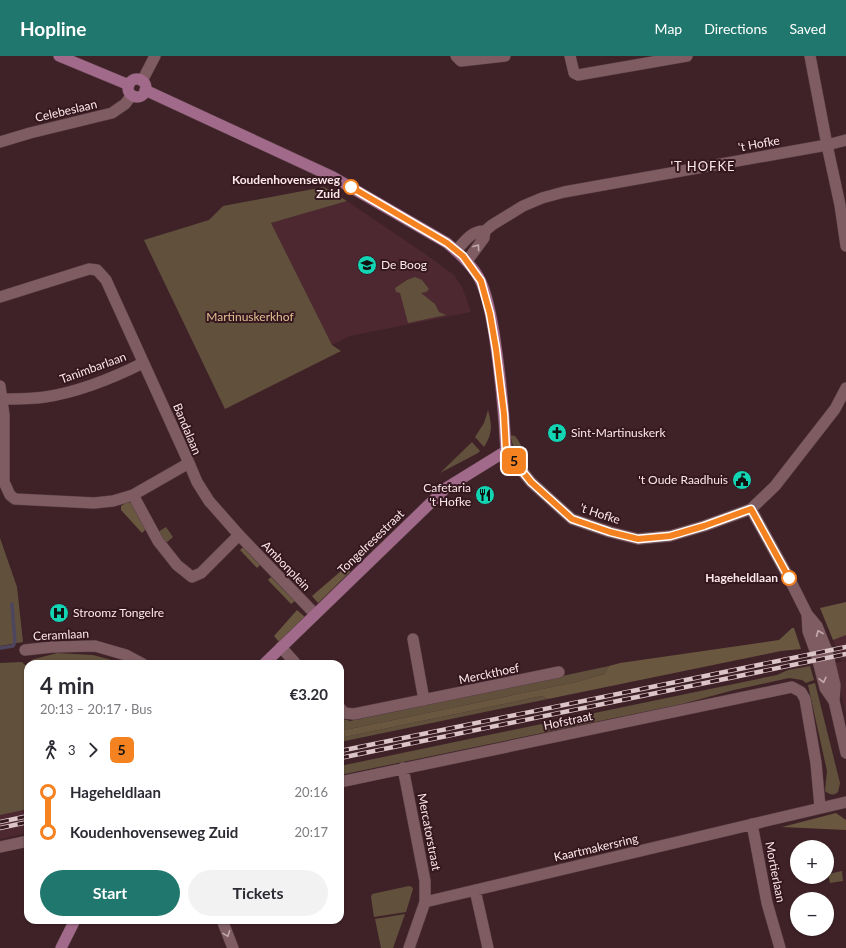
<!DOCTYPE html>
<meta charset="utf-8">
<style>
body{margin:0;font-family:Lato,sans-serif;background:#f2f2f3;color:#2b2b33;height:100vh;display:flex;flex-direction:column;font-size:15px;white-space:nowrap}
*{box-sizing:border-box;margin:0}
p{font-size:13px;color:#7c7c81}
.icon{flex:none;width:22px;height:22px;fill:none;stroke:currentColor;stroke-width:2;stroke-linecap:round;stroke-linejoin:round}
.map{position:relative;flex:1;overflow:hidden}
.details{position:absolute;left:24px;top:604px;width:320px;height:264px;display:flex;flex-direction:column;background:#fff;border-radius:12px;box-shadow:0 1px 3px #0004}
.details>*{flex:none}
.badge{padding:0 8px;border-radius:6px;font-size:14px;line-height:26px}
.fabs{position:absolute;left:790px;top:784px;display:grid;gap:8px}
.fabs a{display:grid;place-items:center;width:44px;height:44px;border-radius:50%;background:#fff;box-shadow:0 1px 3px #0004;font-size:20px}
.map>.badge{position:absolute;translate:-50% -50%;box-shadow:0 0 0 2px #fff}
.legs{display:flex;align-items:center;gap:6px;height:44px;padding:0 16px;font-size:13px}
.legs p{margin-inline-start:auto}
.overview{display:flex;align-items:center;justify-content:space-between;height:68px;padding:0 16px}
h1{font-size:22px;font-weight:700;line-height:30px}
.action{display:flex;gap:8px;margin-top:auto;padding:8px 16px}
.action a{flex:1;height:46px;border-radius:24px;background:#20776d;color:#fff;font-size:16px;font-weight:700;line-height:46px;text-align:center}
.action a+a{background:#f2f2f3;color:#2b2b33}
ul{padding:0 16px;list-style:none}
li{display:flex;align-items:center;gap:14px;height:40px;font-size:15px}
li i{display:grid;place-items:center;width:6px;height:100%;margin:0 5px;background:currentColor}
li i::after{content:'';width:10px;height:10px;margin:-5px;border:3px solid;border-radius:50%;background:#fff}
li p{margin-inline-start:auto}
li:first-child i{background:linear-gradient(#0000 50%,currentColor 0)}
li:last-child i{background:linear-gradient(currentColor 50%,#0000 0)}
header{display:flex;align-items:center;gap:24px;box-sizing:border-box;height:56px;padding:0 20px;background:#20776d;color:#fff}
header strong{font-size:19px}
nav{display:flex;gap:22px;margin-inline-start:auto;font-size:14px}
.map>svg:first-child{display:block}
.built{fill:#4d2831}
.green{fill:#61513c}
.forest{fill:#695740}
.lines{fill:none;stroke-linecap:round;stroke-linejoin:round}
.stream{stroke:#4d465e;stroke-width:3.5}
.minor-casing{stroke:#593f45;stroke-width:12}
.tertiary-casing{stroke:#593f45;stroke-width:12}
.secondary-casing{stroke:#593f45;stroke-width:12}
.minor{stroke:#7e5c62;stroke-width:11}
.tertiary{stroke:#7e5c62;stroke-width:11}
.secondary{stroke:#a26a8a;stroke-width:11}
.rail-casing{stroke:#dbc5c9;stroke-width:4.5}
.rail{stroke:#35181f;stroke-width:3;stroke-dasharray:9;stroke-linecap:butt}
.oneway{stroke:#c3a8ad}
.line-1-casing{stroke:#fff;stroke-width:9}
.line-1{stroke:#f58220;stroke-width:6}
.stop-1-dot{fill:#fff;stroke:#f58220;stroke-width:2}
.labels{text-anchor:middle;stroke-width:4;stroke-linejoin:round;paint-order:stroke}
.street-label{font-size:12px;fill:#fce7ea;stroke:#35181f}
.stop-label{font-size:12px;font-weight:bold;fill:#fce7ea;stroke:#35181f;text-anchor:end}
.poi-label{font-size:12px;fill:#fce7ea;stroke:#35181f;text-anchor:start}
.park-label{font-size:12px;fill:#e2bf92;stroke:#35181f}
.neighbourhood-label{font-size:13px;letter-spacing:1px;fill:#fce7ea;stroke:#35181f}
</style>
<header>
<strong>Hopline</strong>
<nav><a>Map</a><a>Directions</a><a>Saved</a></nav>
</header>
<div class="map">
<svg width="846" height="892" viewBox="0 0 846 892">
<rect width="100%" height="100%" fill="#3f2228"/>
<!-- built -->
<path class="built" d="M347 145 428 200 454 219 462 231 471 256 350 280 332 289 271 167Z
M846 579V604L842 605 833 584Z
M846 605V659L834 607Z
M28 742V777L0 783V748Z"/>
<!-- green -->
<path class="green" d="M324 131 347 145 271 167 332 289 341 295 225 353 144 184 209 164 223 150Z
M415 221 422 224 429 233 426 236 421 237 435 248 439 256 446 259 408 267 400 237 396 236 395 232 407 224Z
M488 354C492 369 493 377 484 391L475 381 484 367Z
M510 379 515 380C520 386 526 396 521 404L514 393Z
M472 386 480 395 478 397 440 417Z
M166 471 173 481 166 487 158 476Z
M0 482 17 531 23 586 0 590Z
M57 597 93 599 126 608H35L31 604Z
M22 606 28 612V753L0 759V607Z
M609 610 604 618 576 626 340 675V660L343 663 350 665Z
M810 610 814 624 806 627 802 624 789 622 734 634 682 648 340 719V710L777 619 788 614Z
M815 627 840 727 838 736C833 740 830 739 825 735L827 715 808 629Z
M542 640 548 643 340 686V682Z
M842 815 843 825 830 827 828 818Z
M409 830 412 831 413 833 406 856 374 861 371 841 372 838Z
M405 858 393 892H381L375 863Z"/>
<!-- forest -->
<path class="forest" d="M127 446 132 447 146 473 142 477 121 454V450Z
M243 491 260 509 257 512 240 494Z
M348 509 351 512 350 516 318 547 312 540Z
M271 521 295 545 291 548 268 524Z
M846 546V579L833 584 820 552Z
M297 554 305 561 279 586 274 580Z
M792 572H794L801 593 781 595 548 643 542 640 340 682V675L576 626 604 618 609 610 620 607 779 584Z
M836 757 846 764V774L782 771Z"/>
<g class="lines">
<!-- stream -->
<path class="stream" d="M0 592 13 590 15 586 12 548"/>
<defs>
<path id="minor" d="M456 0 461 5 505 0
M570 0 574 17 578 19 687 0
M810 0 827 89
M142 25 155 0
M0 86 30 77 112 57 125 48 132 39
M0 241 89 213 97 214 106 224 189 407 133 439 113 445 94 447 15 443 10 439 4 426V359L0 330
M2 343C16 343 31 343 45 341 79 336 113 322 143 307
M189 407 197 426 209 445 239 479 315 558
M133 439 158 485 177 509 192 521 201 517 239 479
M413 583 424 644
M281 591 296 608
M25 594 52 591 95 590 126 599 143 608
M340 652 344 657 354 658 559 616
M403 712 425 825V846
M340 726 792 631 801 636 805 643 816 707 820 751
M752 768 767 847 780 892
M0 791 28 785
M475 834 488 892
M222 864 233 892
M409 892 425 846 846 746"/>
<path id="tertiary" d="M827 89 840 149 846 190
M456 195C464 186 472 174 485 175
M467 205 484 182 485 175 492 169 523 150 542 142 564 136 827 89 846 84
M506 395 531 426 572 463 610 476 638 483 670 480 704 470 751 453 775 430 835 353 846 332
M751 453 789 522 807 558 817 570 827 595 835 629 834 645 846 697
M807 558 808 575 816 597 825 632 834 645"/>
<path id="secondary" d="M59 0 129 29
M128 32a9 9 0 1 1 18 0a9 9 0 1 1-18 0Z
M145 34 333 121 447 187C459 197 475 212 481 226 488 241 491 260 494 277 500 316 504 356 506 395L446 432 264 608
M61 892 75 864"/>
</defs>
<!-- minor casing -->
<use href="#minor" class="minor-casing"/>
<!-- tertiary casing -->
<use href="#tertiary" class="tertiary-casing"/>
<!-- secondary casing -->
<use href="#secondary" class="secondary-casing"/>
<!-- minor -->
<use href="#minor" class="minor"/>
<!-- tertiary -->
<use href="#tertiary" class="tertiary"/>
<!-- secondary -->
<use href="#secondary" class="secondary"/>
<defs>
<path id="rail" d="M340 695 846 591
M340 702 846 598
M0 766 28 760
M0 772 28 766"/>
</defs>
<!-- rail casing -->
<use href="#rail" class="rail-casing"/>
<!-- rail -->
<use href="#rail" class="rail"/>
</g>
<!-- one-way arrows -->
<defs><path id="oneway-chevron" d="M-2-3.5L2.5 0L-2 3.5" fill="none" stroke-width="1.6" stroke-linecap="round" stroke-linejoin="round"/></defs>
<g class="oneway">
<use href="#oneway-chevron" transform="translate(477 191) rotate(-54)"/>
<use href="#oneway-chevron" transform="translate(819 577) rotate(-112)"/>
<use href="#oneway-chevron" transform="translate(823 624) rotate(76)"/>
<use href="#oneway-chevron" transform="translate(227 878) rotate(69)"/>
</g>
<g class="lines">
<defs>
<path id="line-1" d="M351 131 447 187 463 200 481 225 490 258 496 293 504 358 506 395 531 426 572 463 610 476 638 483 670 480 704 470 751 453 789 522"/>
</defs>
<!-- line-1 casing -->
<use href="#line-1" class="line-1-casing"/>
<!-- line-1 -->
<use href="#line-1" class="line-1"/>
</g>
<!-- icons -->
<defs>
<symbol id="school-disc" viewBox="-11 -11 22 22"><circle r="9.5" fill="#13d5b3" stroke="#35181f"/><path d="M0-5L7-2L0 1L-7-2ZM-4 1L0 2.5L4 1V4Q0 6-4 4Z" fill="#111"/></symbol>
<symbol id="church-disc" viewBox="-11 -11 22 22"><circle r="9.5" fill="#13d5b3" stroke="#35181f"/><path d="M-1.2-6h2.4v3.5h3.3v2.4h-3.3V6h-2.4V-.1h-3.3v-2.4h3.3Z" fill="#111"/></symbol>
<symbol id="civic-disc" viewBox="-11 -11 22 22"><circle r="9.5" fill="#13d5b3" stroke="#35181f"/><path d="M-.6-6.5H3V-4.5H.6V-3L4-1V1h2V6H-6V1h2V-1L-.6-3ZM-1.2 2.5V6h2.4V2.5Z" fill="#111"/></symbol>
<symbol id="restaurant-disc" viewBox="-11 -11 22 22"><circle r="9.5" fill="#13d5b3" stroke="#35181f"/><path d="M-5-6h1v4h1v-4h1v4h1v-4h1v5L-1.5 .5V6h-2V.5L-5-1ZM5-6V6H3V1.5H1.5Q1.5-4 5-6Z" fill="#111"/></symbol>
<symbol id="hospital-disc" viewBox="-11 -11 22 22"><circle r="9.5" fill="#13d5b3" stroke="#35181f"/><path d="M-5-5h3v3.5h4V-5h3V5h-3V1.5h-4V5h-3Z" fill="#111"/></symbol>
</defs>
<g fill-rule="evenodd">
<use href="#school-disc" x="356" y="198" width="22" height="22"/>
<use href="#church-disc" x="546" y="366" width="22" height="22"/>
<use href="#civic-disc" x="731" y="413" width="22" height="22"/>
<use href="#restaurant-disc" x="474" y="428" width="22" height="22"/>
<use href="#hospital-disc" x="48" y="546" width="22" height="22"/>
</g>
<!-- markers -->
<g class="stop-1-dot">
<circle cx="351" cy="131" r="7"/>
<circle cx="789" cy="522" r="7"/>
</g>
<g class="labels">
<!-- street labels -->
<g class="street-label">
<text transform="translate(66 55) rotate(-13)" y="4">Celebeslaan</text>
<text transform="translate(759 88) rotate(-10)" y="4">'t Hofke</text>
<text transform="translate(93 312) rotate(-20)" y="4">Tanimbarlaan</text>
<text transform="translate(187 373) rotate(67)" y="4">Bandalaan</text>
<text transform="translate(600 458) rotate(18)" y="4">'t Hofke</text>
<text transform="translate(371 486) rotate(-44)" y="4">Tongelresestraat</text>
<text transform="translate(286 510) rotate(46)" y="4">Ambonplein</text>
<text transform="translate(61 579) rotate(-3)" y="4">Ceramlaan</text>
<text transform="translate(489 618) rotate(-12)" y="4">Merckthoef</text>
<text transform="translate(568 665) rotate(-12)" y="4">Hofstraat</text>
<text transform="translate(429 776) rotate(79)" y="4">Mercatorstraat</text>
<text transform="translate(596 792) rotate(-13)" y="4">Kaartmakersring</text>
<text transform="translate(775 816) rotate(79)" y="4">Mortierlaan</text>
</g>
<!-- stop labels -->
<g class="stop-label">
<text x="340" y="128">Koudenhovenseweg<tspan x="340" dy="14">Zuid</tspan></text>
<text x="778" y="526">Hageheldlaan</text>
</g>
<!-- poi labels -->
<g class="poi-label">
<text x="381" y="213">De Boog</text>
<text x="571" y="381">Sint-Martinuskerk</text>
<text x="728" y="428" text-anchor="end">'t Oude Raadhuis</text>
<text x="471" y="436" text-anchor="end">Cafetaria<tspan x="471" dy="14">'t Hofke</tspan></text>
<text x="73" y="561">Stroomz Tongelre</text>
</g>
<!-- park labels -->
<g class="park-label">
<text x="250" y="265">Martinuskerkhof</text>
</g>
<!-- neighbourhood labels -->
<g class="neighbourhood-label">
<text x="703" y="115">'T HOFKE</text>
</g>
</g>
</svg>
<div class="fabs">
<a>+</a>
<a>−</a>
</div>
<b class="badge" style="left:514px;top:405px;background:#f58220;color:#111">5</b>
<section class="details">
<div class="overview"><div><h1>4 min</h1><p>20:13 – 20:17 · Bus</p></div><b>€3.20</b></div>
<div class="legs"><svg class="icon" aria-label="walk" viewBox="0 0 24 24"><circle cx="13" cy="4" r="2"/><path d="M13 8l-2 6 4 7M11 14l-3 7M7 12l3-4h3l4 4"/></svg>3<svg class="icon" aria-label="forward" viewBox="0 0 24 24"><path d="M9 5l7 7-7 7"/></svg><b class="badge" style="background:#f58220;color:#111">5</b></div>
<ul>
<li><i style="color:#f58220"></i><b>Hageheldlaan</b><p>20:16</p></li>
<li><i style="color:#f58220"></i><b>Koudenhovenseweg Zuid</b><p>20:17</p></li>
</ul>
<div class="action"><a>Start</a><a>Tickets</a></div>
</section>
</div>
